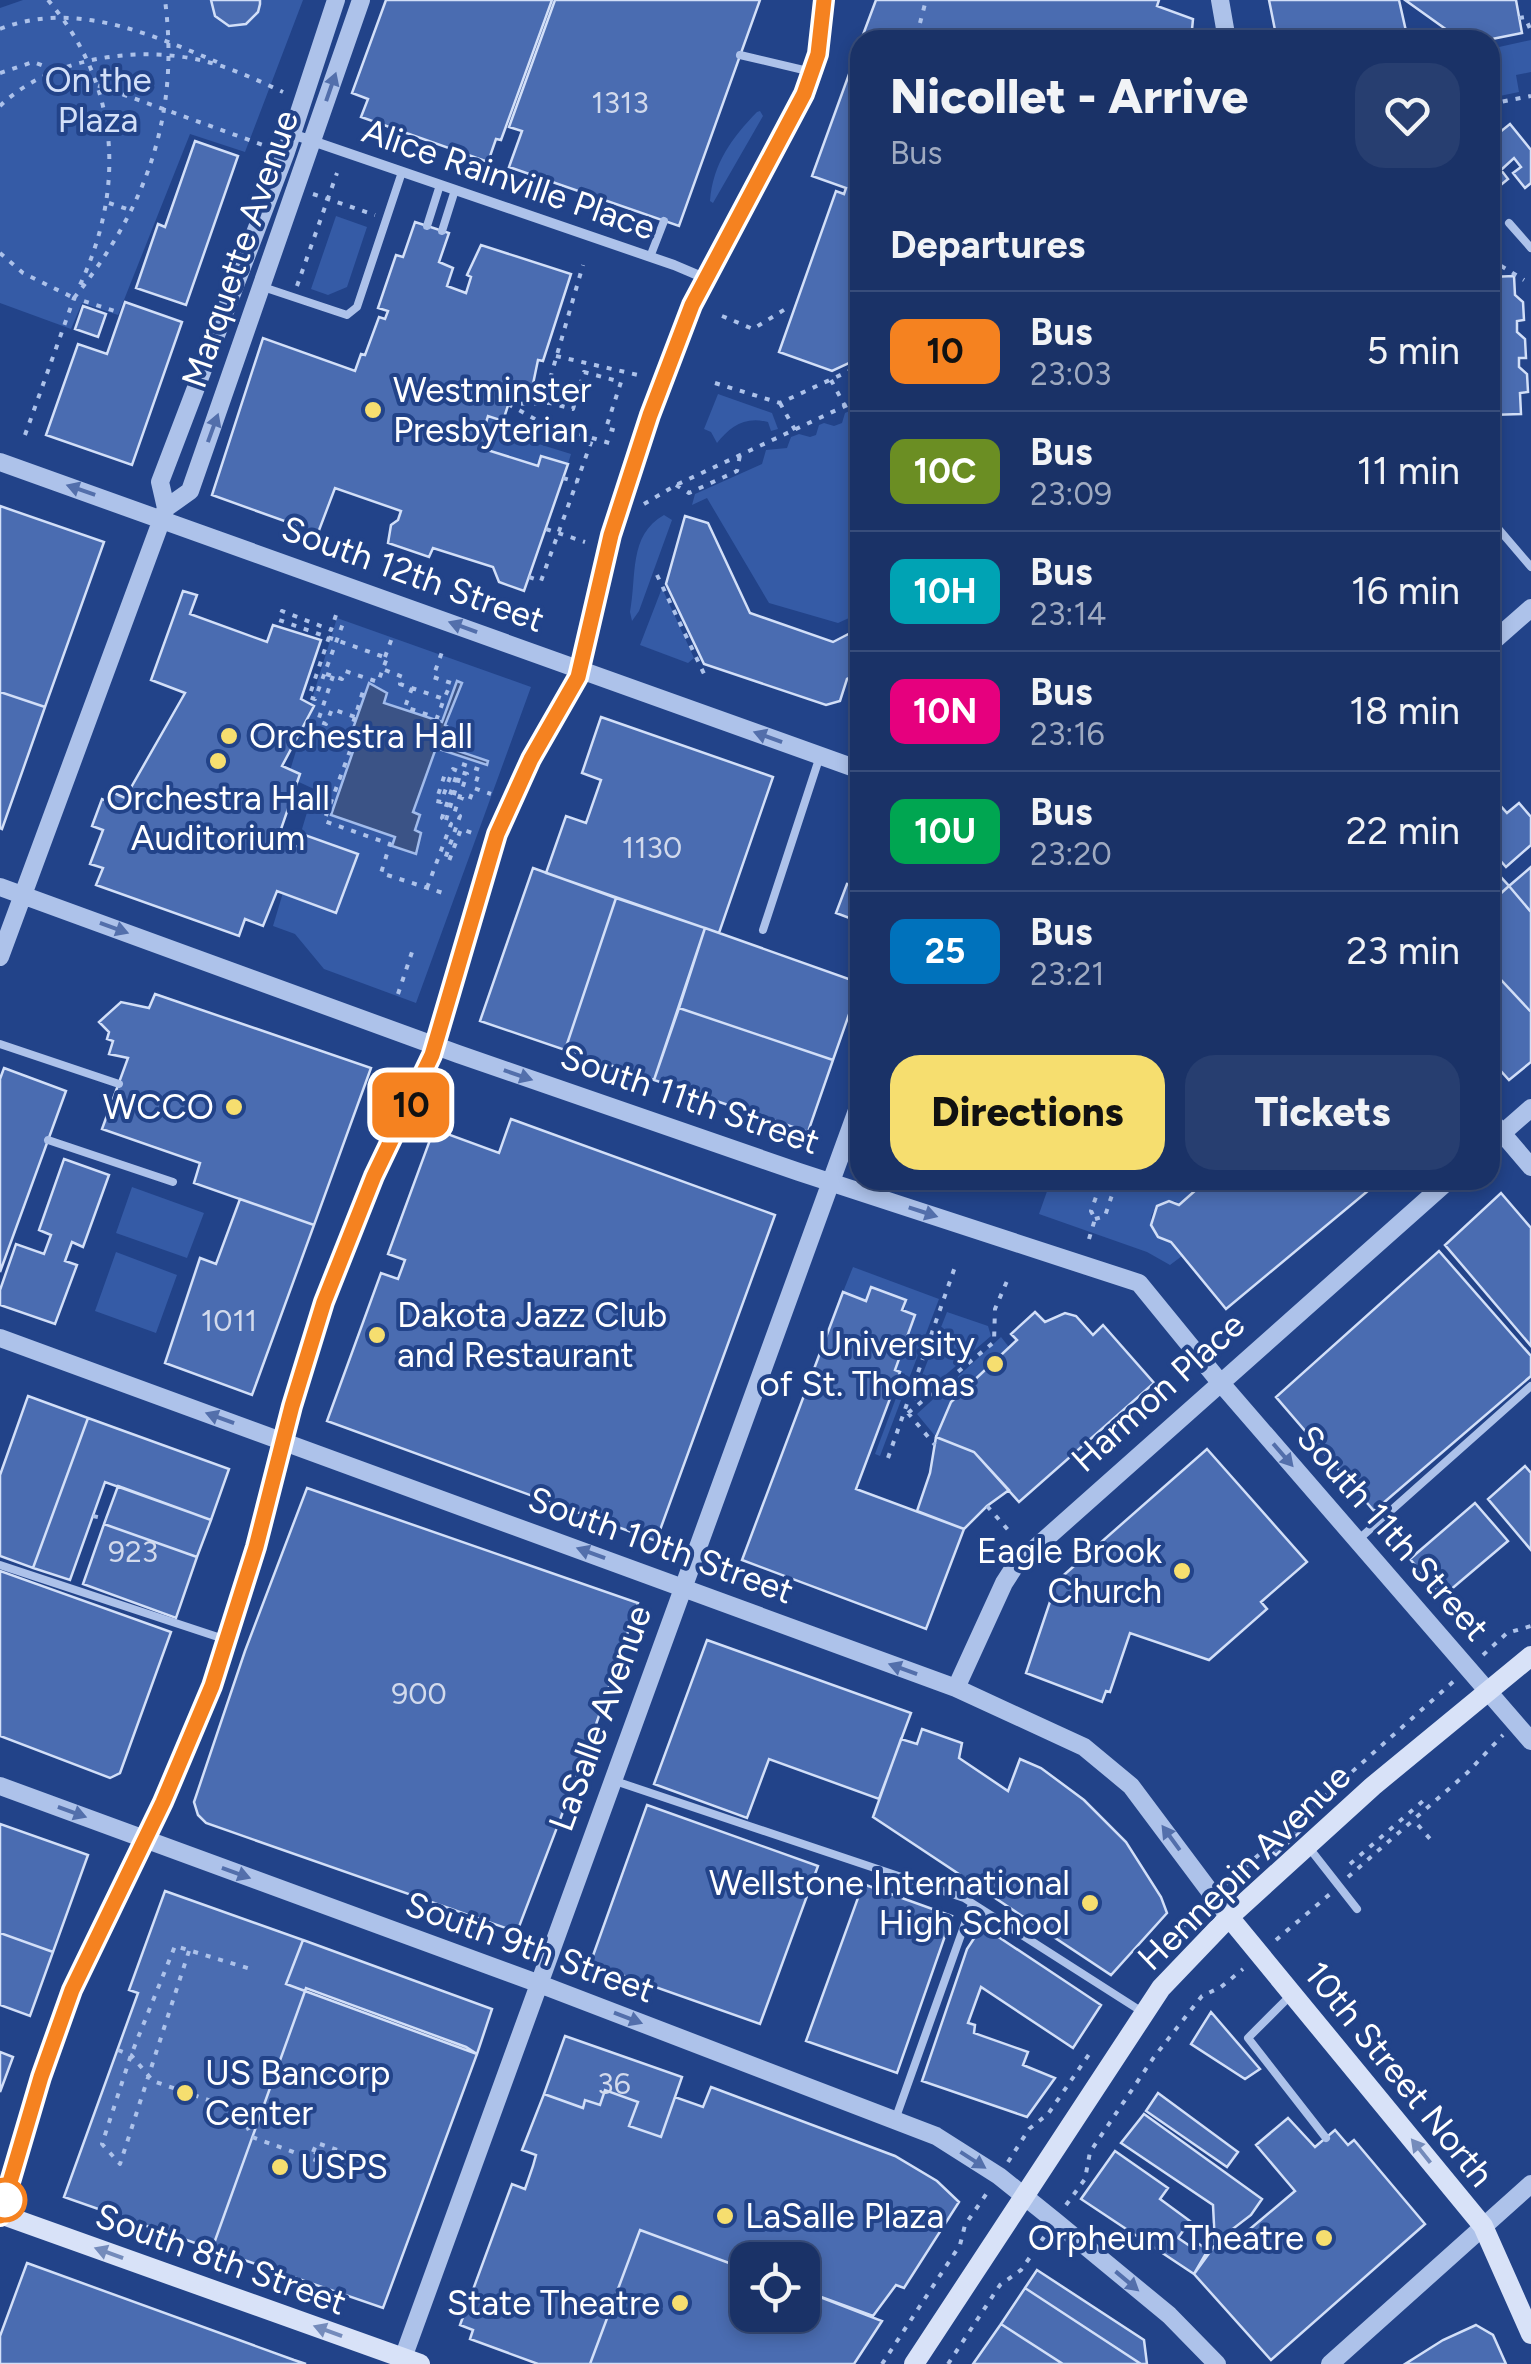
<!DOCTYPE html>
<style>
body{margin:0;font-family:Figtree,sans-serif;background:#273e70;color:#f1f3f6;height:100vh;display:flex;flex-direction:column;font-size:38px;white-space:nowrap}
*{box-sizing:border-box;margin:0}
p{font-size:32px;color:#9faac0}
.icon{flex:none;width:55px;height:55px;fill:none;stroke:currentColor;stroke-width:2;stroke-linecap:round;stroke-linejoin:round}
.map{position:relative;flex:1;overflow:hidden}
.sheet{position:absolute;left:850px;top:30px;width:650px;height:1160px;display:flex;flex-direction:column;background:#1a3267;border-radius:30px;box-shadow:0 5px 15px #0003,0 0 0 2px #384d7b}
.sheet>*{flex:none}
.badge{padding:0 20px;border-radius:15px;font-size:35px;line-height:65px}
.tools{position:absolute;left:730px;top:2242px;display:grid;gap:20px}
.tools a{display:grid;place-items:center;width:90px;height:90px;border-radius:20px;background:#1a3267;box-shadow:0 5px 15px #0003,0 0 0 2px #384d7b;font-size:50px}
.map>.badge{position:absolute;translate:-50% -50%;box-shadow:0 0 0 5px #fff}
h2{padding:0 40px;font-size:38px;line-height:90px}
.round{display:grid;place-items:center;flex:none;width:105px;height:105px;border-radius:30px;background:#273e70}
.summary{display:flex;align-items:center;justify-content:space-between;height:170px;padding:0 40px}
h1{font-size:48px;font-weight:800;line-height:75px}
.cta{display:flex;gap:20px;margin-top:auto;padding:20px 40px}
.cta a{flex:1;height:115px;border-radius:30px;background:#f6de6f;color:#111;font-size:40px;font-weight:800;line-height:115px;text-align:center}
.cta a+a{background:#273e70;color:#f1f3f6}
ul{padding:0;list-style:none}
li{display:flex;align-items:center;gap:30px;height:120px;padding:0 40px;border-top:2px solid #384d7b}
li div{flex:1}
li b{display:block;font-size:38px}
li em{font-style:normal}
li .badge{min-width:110px;font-weight:700;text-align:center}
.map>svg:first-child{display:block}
.green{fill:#355ba6}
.water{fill:#3b5386;stroke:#a1bbeb;stroke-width:2.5}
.building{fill:#4a6cb1;stroke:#d2dff8;stroke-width:2.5}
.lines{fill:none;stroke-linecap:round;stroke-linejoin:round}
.path{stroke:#adc2ea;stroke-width:4;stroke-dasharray:5 8;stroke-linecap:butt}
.service{stroke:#adc2ea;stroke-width:8}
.minor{stroke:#adc2ea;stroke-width:10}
.tertiary{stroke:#adc2ea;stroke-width:18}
.secondary{stroke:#d8e2f8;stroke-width:20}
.oneway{fill:#536fab}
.oneway2{fill:#748bbb}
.line-casing{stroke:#fff;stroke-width:22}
.line{stroke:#f58220;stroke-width:15}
.poi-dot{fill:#f6de6f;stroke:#224389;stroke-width:4}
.stop-dot{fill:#fff;stroke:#f58220;stroke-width:5}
.labels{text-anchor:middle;stroke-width:8;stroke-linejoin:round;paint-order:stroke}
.number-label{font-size:30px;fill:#d2daec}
.park-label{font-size:35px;fill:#d2dff8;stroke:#224389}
.street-label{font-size:35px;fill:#fff;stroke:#224389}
.poi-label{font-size:35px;fill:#fff;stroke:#224389;text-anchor:start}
</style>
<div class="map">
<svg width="1531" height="2364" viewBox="0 0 1531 2364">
<rect width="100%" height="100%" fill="#224389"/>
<!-- green -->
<path class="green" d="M23 0H303L245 152 190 134 118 315 82 303 71 329 0 303V8Z
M1531 40V72L1516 75 1519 92 1490 98V49Z
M760 111 763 116 713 203 710 201C713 163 732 138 757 112Z
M336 216 367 227 347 287 328 295 311 289Z
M718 394 772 413 778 429 771 431 768 422C744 416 730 427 717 443L711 432 704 429Z
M854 409 860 411V613L838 623 769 603 707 498 692 505 695 494 762 464 766 450 787 448 791 437 799 434 810 437 816 435 819 425 824 423 834 426 842 423 845 413Z
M488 416 503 421 500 432 571 454 568 464 542 456 538 466 484 449 488 437 482 435Z
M664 515 672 520 639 611 632 621 630 612C637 577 628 535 664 515Z
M662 588 694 658 688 663 640 645Z
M337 618 531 687 416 1003 324 969 295 934 273 926 314 789 288 777Z
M1051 1180H1207L1179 1205 1175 1201C1144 1203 1143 1234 1171 1242L1182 1256 1170 1265 1147 1252 1039 1214Z
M132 1187 204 1213 187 1258 116 1233Z
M116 1252 177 1275 156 1333 95 1311Z
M853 1267 939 1299 880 1456 875 1454 905 1374 895 1370 906 1301 871 1288 866 1301 843 1292Z
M947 1312 988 1326 991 1336 915 1401 913 1398Z
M1001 1337 1009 1347 951 1402 936 1437 917 1414Z"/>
<!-- water -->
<path class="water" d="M457 681 462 683 445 725 450 728 446 740 453 743 452 749 488 761 487 765 436 748 413 812 420 815 415 830 421 833 416 854 392 846 395 837 331 815 358 737 351 734 369 683 387 693 384 703 442 722Z"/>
<!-- building -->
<path class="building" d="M211 0H260V4L258 12 246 24 229 26 215 16Z
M386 0H552L501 140 496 139 488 162 361 117 368 99 352 93Z
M555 0H760L679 226 509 167 522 131 509 127Z
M876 0H1159L1157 6 1193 19 1191 40H861Z
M1269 0H1399L1408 40H1277Z
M1405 0H1516L1522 33 1487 40H1461Z
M860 44V358L832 371 779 352 836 191 844 194 846 188 812 176Z
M1510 124 1531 150V183L1525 188 1513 173 1521 167 1514 158 1501 170 1508 179 1491 193 1490 140Z
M195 141 238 156 186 305 136 288 158 224 165 227Z
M415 222 449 233 439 262 453 268 447 286 466 293 471 277 467 275 481 245 571 274 543 361 538 360 532 389 515 384 503 421 488 416 482 435 488 436 484 449 538 466 541 456 568 464 524 591 499 582 493 567 433 548 429 557 388 543 391 525 398 520 401 511 335 488 318 533 212 495 263 338 355 371 361 354 365 355 379 317 385 319 388 311 378 308 396 255 403 257Z
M1514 276 1515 295 1523 302 1524 320 1517 321V332L1525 339 1526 358H1519V367L1527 374 1528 392 1520 393 1521 414 1490 415V277Z
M125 302 182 322 132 465 46 435 78 344 107 354Z
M83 306 106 314 98 337 75 329Z
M0 506 104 542 45 707 0 692Z
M685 516 708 523 750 613 833 642 860 628V673L847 679 840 701 826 705 704 664 666 584Z
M183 591 197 595 190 614 267 642 273 625 321 640 301 699 314 706 282 766 300 774 280 832 295 838 293 845 301 847 305 835 358 854 336 913 277 891 263 926 245 919 239 936 96 885 103 868 90 864 103 830 92 826 102 799 110 802 112 792 125 798 185 693 151 680Z
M0 692 45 707 2 829 0 828Z
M601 717 773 777 719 933 546 873 566 816 586 823 601 780 582 773Z
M1490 794 1507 813 1519 803 1531 817V845L1506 867 1490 849Z
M860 864V922L836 913 847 884 852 885Z
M1490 865 1509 886 1490 903Z
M1531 867V912L1509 886Z
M533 868 616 898 565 1050 480 1021Z
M1509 886 1531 912V1012L1490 968V903Z
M616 898 705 928 654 1080 565 1050Z
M705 928 860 983 833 1060 679 1008Z
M1490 968 1531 1012V1062L1509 1080 1490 1059Z
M155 994 371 1068 314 1225 194 1183 200 1163 102 1129 128 1058 109 1054 113 1041 107 1039 109 1032 99 1022 121 1002 149 1008Z
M679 1008 833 1060 808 1132 654 1080Z
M4 1068 66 1091 0 1272V1079Z
M511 1119 775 1215 656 1541 327 1421 381 1273 398 1279 405 1260 388 1254 434 1129 499 1153Z
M64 1159 109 1175 83 1247 72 1242 65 1261 77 1265 55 1324 0 1305V1290L16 1244 44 1254 51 1235 39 1230Z
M1207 1180H1381L1226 1309 1171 1242 1158 1237 1151 1225 1157 1206 1169 1201 1179 1205Z
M1501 1193 1531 1228V1346L1445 1245Z
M240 1199 314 1225 252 1395 165 1363 200 1258 216 1264Z
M1439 1251 1531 1356V1376L1374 1511 1276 1397Z
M871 1287 906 1300 902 1310 915 1315 895 1370 900 1372 856 1489 964 1529 926 1629 742 1560 843 1292 866 1301Z
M1035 1312 1045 1322 1065 1313 1076 1316 1093 1335 1103 1325 1154 1383 1019 1502 974 1452 936 1437 951 1402 1017 1340 1011 1334Z
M28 1396 88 1418 33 1568 0 1556V1475Z
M88 1418 229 1469 211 1520 105 1482 70 1580 33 1568Z
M936 1437 974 1452 1009 1490 987 1506 964 1529 917 1511 930 1473Z
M1207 1449 1307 1562 1261 1602 1267 1609 1209 1660 1130 1633 1110 1692 1106 1691 1102 1702 1026 1673 1057 1581Z
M1525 1466 1531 1473V1550L1488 1499Z
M118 1486 211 1520 197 1557 104 1524Z
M307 1488 638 1603 592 1736 517 1932 206 1823 198 1815 194 1802 245 1651Z
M1475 1503 1508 1541 1442 1597 1410 1559Z
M104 1524 197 1557 176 1618 83 1584Z
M0 1571 171 1632 120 1773 110 1778 0 1736Z
M707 1640 911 1713 879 1799 769 1759 747 1818 654 1784Z
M922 1729 962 1743 959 1758 1008 1791 1020 1759 1041 1768 1084 1800 1126 1842 1161 1897 1167 1913 1111 1975 873 1817 901 1739 917 1744Z
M647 1805 818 1866 760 2024 590 1964Z
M1300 1822 1305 1827 1276 1855 1270 1850Z
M0 1824 88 1855 53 1952 0 1933Z
M863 1884 952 1916 897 2073 806 2041Z
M165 1891 303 1940 286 1984 305 1991 212 2249 64 2197 138 1993 129 1990Z
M982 1926 1101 2005 1073 2048 981 1987 968 2023 975 2025 974 2033 1028 2052 1023 2065 1055 2078 1027 2117 922 2081 967 1949Z
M0 1933 53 1952 30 2016 0 2005Z
M303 1940 492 2009 477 2054 466 2047 306 1988 305 1991 286 1984Z
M305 1991 477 2054 383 2308 212 2249Z
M1211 2012 1260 2069 1245 2079 1191 2044Z
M565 2036 682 2077 661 2137 629 2126 638 2102 605 2090 600 2105 585 2100 583 2108 544 2094Z
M0 2052 13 2057 0 2092Z
M711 2087 895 2156 937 2181 959 2202 904 2288 896 2285 873 2316 802 2290V2260H748V2270L640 2230 590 2364H538L470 2339 473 2330 460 2325 512 2184 525 2189 533 2166 536 2155 522 2150 544 2094 583 2108 585 2100 600 2105 605 2090 638 2102 629 2126 661 2137 675 2097 703 2107Z
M1158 2093 1238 2152 1227 2167 1146 2111Z
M1144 2114 1262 2199 1251 2215 1230 2231 1231 2245 1295 2191 1256 2145 1288 2118 1315 2147 1335 2130 1348 2145 1354 2140 1425 2224 1271 2360 1194 2274 1215 2245 1213 2205 1121 2143Z
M1115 2151 1168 2188 1160 2199 1190 2221 1178 2238 1190 2246 1194 2241 1208 2250 1194 2274 1081 2199Z
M640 2230 748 2270V2315H802V2290L882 2321 854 2364H590Z
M27 2263 294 2360 306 2364H0V2336Z
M1037 2270 1144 2340 1147 2364H1141L1025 2288Z
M1025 2288 1141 2364H1063L1001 2324Z
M1001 2324 1063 2364H973Z
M1476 2325 1493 2335 1506 2364H1405L1443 2340Z"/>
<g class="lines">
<!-- path -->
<path class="path" d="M48 0C121 86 126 190 78 289
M1519 18 1525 17 1531 31
M920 23 926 0
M0 29C73 0 148 33 217 62
M0 73 33 62 263 145
M1490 104 1531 96
M0 106C51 57 138 45 204 61 232 68 257 80 283 92
M313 194 375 215
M109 203 133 211
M0 253 23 273 74 298
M1490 259 1524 280
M297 286 337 173
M74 298C146 208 180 116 165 0
M722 316 753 329 787 308
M556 356 638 375
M831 380 845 406
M715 383 780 403 860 366
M543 403 583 265
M780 403 795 430
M508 404 550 403 573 409 584 372 621 382 606 428 620 432
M508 404 542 423 616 445
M25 435 74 298 121 313
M563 478 577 482
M676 485 689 493 737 471 740 455
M644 504 676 485 860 399
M546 529 585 542
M657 575 705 676
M529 577 541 581 593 437
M1490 585V582
M329 637 309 697 315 699 345 618
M385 657 393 635
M385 670 403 677 400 684 444 699 451 683 433 677 442 652
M326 674 342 679 345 671 378 682 387 658 279 620 282 611 331 630 336 615
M333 676 318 721 326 724 332 709 355 717 364 688
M412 688 405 707 437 718 444 699
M355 717 348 737 354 740 324 821 390 844 381 873 443 893
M462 764 480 770 474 788 491 794
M459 797 469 801 474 788
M446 820 461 772 467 774 454 814 460 816 445 859 449 861 461 829 472 833
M427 888 451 824 442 818 458 771 453 769 441 802 436 801 446 771
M398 994 414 946
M1095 1219 1105 1216 1117 1180
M1089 1239 1095 1219 1091 1211 1102 1180
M908 1413 994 1342 995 1309 1007 1281
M908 1413 935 1445
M888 1458 956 1264
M987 1506 1009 1531
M93 1516 106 1519
M1483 1655 1507 1633 1531 1626
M1418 1825 1431 1840
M1350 1864 1423 1801
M1348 1877 1467 1773 1503 1735
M1226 1884 1454 1681
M1276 1940 1330 1894
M1169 1947 1175 1935 1201 1908
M189 1951 120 2164 102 2144 131 2055 175 1946 254 1970
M118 2050 131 2055 153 2081 240 2111 252 2137 354 2174 357 2168
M313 2152 317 2143 367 2160
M314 2152 357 2168
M1008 2162 1029 2129 1048 2114 1092 2050
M1066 2205 1085 2179 1090 2152 1154 2057 1202 1996 1221 1987 1243 1969
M882 2364 960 2245 965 2225 989 2190
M948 2364 1000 2285 1021 2270 1044 2237"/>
<!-- service -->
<path class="service" d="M740 55 812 72
M1509 223 1531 248
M427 226 440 185
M442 231 455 190
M650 257 664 221
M263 287 347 315 357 307 402 172
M1490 519 1531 567
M763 930 820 756
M0 1044 119 1084
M48 1140 173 1182
M1359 1539 1531 1386
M0 1565 227 1640
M612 1780 964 1898 1144 2013
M1310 1849 1357 1909
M1292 1994 1248 2038 1326 2138
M895 2120 972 1904"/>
<!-- minor -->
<path class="minor" d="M292 134 674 265 707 279
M0 2215 41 2077 72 1990 163 1802 211 1686 255 1547 292 1407 323 1301 375 1176 433 1055 497 835 531 759 578 677 622 496 650 415 693 305 804 95 818 54 824 0"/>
<!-- tertiary -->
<path class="tertiary" d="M1220 0 1227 40
M0 462 860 770
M166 508 160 482 286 152 336 0
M1490 644 1531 608
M0 887 458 1054 799 1172 1139 1283 1219 1381 1531 1741
M0 957 166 508 190 491 361 0
M1490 1119 1531 1167
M1490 1144 1531 1108
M0 1338 956 1688 1084 1747 1131 1786 1229 1917
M956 1688 1004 1583 1015 1566 1449 1180
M0 1786 537 1983 936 2136 999 2176 1055 2221 1169 2315 1217 2364
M403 2358 860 1102
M1330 2364 1531 2184"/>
<!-- secondary -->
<path class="secondary" d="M1229 1917 1483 2226 1531 2334
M0 2214 420 2364
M914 2364 1161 1988 1229 1917 1373 1786 1531 1656"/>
</g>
<!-- one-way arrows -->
<defs><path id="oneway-solid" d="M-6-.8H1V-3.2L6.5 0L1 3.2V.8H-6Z" transform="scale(2.5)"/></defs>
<g class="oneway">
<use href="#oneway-solid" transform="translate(331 87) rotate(-71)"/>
<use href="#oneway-solid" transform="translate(213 428) rotate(-70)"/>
<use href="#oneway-solid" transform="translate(81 490) rotate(-161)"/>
<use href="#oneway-solid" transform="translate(463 627) rotate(-160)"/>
<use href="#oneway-solid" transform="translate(768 737) rotate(-160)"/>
<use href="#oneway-solid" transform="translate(114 928) rotate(20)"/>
<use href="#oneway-solid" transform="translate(518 1075) rotate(19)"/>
<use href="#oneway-solid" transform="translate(923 1212) rotate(18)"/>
<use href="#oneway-solid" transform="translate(220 1418) rotate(-160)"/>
<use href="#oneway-solid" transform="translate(1283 1455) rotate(49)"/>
<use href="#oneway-solid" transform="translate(591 1553) rotate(-160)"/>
<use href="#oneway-solid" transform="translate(903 1669) rotate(-160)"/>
<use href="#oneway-solid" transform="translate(72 1812) rotate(20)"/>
<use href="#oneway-solid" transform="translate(1171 1838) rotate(-126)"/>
<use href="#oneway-solid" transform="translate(236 1873) rotate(20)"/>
<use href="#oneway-solid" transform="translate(628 2018) rotate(21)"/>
<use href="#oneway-solid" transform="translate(973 2160) rotate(33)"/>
<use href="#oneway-solid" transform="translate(1127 2281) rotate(40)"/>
</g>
<g class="oneway2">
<use href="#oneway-solid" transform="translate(1421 2151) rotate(-129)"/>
<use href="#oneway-solid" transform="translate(109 2253) rotate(-160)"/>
<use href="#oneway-solid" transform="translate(328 2331) rotate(-160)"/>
</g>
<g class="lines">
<defs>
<path id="line" d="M0 2216 41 2077 72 1990 163 1802 212 1686 256 1547 292 1406 324 1302 374 1176 432 1055 497 834 531 759 578 677 611 535 650 415 692 305 804 94 818 54 824 0"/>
</defs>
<!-- line casing -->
<use href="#line" class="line-casing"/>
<!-- line -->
<use href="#line" class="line"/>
</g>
<!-- markers -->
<g class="poi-dot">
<circle cx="373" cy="410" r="10"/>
<circle cx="229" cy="736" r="10"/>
<circle cx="218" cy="761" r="10"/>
<circle cx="234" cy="1107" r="10"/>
<circle cx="377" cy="1335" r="10"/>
<circle cx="995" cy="1364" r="10"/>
<circle cx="1182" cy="1571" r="10"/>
<circle cx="1090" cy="1903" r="10"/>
<circle cx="185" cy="2093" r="10"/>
<circle cx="280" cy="2167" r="10"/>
<circle cx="725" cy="2216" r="10"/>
<circle cx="1324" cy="2238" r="10"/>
<circle cx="680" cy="2303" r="10"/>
</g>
<circle class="stop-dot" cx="5" cy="2200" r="20"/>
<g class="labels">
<!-- number labels -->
<g class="number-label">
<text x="620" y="113">1313</text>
<text x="652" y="858">1130</text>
<text x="229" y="1331">1011</text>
<text x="133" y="1562">923</text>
<text x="419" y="1704">900</text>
<text x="614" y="2094">36</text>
</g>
<!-- park labels -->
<g class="park-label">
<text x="98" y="92">On the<tspan x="98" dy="40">Plaza</tspan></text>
</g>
<!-- street labels -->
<g class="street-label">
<text transform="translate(509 179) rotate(19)" y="12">Alice Rainville Place</text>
<text transform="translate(240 249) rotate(-71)" y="12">Marquette Avenue</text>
<text transform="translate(413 574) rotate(20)" y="12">South 12th Street</text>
<text transform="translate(690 1099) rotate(19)" y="12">South 11th Street</text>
<text transform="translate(1158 1392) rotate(-42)" y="12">Harmon Place</text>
<text transform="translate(1393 1533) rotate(49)" y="12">South 11th Street</text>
<text transform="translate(661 1545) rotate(20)" y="12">South 10th Street</text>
<text transform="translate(600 1718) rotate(-70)" y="12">LaSalle Avenue</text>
<text transform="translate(1244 1867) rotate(-44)" y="12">Hennepin Avenue</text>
<text transform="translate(530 1947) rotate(20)" y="12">South 9th Street</text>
<text transform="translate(1399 2074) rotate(51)" y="12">10th Street North</text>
<text transform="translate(221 2259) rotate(20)" y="12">South 8th Street</text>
</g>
<!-- poi labels -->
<g class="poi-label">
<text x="393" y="402">Westminster<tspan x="393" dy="40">Presbyterian</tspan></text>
<text x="249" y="748">Orchestra Hall</text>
<text x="218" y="810" text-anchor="middle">Orchestra Hall<tspan x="218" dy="40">Auditorium</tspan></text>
<text x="214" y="1119" text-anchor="end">WCCO</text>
<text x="397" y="1327">Dakota Jazz Club<tspan x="397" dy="40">and Restaurant</tspan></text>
<text x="975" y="1356" text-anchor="end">University<tspan x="975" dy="40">of St. Thomas</tspan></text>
<text x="1162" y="1563" text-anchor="end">Eagle Brook<tspan x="1162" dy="40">Church</tspan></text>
<text x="1070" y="1895" text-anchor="end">Wellstone International<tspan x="1070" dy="40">High School</tspan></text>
<text x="205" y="2085">US Bancorp<tspan x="205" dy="40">Center</tspan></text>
<text x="300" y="2179">USPS</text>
<text x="745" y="2228">LaSalle Plaza</text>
<text x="1304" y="2250" text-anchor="end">Orpheum Theatre</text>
<text x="660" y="2315" text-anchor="end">State Theatre</text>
</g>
</g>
</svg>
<div class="tools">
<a><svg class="icon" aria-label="locate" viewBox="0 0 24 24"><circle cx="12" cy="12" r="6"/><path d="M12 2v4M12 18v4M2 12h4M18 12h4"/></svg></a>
</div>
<b class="badge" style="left:411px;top:1105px;background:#f58220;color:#111">10</b>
<section class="sheet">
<div class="summary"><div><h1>Nicollet - Arrive</h1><p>Bus</p></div><a class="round"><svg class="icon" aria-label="heart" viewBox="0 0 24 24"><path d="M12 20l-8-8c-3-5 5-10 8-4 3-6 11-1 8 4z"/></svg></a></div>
<h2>Departures</h2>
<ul>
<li><span class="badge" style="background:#f58220;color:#111">10</span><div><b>Bus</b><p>23:03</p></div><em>5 min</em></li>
<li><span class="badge" style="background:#6b8e23;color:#fff">10C</span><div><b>Bus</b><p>23:09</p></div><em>11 min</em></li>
<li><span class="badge" style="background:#00a3b4;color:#fff">10H</span><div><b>Bus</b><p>23:14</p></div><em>16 min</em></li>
<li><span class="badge" style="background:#e6007e;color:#fff">10N</span><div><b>Bus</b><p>23:16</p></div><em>18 min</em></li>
<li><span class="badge" style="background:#00a651;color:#fff">10U</span><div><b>Bus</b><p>23:20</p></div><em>22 min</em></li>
<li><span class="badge" style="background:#0072bc;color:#fff">25</span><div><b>Bus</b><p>23:21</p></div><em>23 min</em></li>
</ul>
<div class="cta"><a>Directions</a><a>Tickets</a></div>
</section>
</div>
